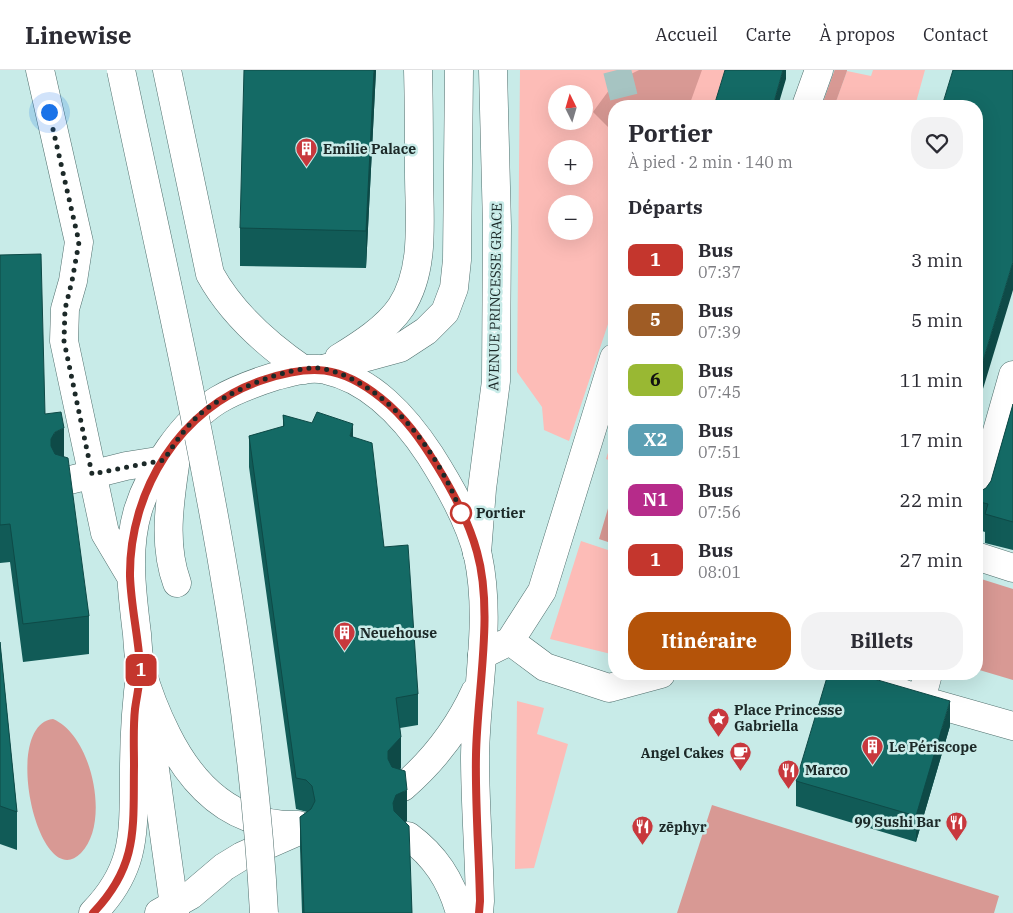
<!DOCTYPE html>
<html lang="fr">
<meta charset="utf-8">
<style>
body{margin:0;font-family:"IBM Plex Serif",serif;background:#f2f2f3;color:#2b2b33;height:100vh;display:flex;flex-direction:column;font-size:19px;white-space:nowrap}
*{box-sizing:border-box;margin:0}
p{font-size:16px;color:#7c7c81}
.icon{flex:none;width:28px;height:28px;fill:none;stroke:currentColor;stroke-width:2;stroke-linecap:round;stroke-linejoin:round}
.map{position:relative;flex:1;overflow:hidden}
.details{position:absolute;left:608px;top:30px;width:375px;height:580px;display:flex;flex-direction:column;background:#fff;border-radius:20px;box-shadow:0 5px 20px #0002}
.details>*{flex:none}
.badge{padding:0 10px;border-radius:8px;font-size:18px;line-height:32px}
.needle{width:32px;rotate:355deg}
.controls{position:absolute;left:548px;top:15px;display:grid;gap:10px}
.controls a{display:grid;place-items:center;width:45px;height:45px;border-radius:50%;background:#fff;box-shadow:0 5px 20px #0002;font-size:25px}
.you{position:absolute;width:25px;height:25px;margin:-12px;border:4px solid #fff;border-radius:50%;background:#1a73e8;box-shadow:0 0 0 8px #1a73e833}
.map>.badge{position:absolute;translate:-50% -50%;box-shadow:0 0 0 2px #fff}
h2{padding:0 20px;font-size:19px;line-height:45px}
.round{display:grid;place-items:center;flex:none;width:52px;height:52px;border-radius:20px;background:#f2f2f3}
.summary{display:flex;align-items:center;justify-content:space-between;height:85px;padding:0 20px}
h1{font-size:24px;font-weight:700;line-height:38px}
.cta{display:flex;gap:10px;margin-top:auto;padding:10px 20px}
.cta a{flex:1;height:58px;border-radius:20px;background:#b45309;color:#fff;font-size:20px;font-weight:700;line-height:58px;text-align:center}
.cta a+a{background:#f2f2f3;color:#2b2b33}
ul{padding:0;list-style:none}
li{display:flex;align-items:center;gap:15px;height:60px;padding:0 20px}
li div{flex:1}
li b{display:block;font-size:19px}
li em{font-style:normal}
li .badge{min-width:55px;font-weight:700;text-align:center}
header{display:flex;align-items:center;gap:30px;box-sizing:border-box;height:70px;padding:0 25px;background:#fff;border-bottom:1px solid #e1e1e2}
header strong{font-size:24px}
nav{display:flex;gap:28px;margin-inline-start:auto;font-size:18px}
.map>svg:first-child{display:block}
.green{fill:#fdbcb7;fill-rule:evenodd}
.water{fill:#d89994}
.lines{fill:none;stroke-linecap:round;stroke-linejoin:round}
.stream{stroke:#d89994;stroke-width:12}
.minor-tunnel{stroke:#a6c4c2;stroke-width:28;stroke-dasharray:28 14;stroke-linecap:butt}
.minor-casing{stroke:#506f6d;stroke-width:29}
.major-casing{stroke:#506f6d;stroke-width:29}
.minor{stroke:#fff;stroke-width:28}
.major{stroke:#fff;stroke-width:28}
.major-bridge-casing{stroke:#506f6d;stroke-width:29;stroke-linecap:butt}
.major-bridge{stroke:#fff;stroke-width:28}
.wall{fill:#115b57}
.shaded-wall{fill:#0e4a47}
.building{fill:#146a65;stroke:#0e4a47}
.line-casing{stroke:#fff;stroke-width:11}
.line{stroke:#c4362d;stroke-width:8}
.walk{stroke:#1c2928;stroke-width:5;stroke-dasharray:0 9}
.stop-dot{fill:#fff;stroke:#c4362d;stroke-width:2.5}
.labels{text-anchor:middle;stroke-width:5;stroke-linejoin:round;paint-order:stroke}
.poi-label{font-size:14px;font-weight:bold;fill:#1c2928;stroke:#c8ebe8;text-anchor:start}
.street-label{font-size:14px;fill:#1c2928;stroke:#c8ebe8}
.stop-label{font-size:14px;font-weight:bold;fill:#1c2928;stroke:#c8ebe8;text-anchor:start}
</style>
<header>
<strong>Linewise</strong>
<nav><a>Accueil</a><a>Carte</a><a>À propos</a><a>Contact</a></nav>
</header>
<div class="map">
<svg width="1013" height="843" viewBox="0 0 1013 843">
<rect width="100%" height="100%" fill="#c8ebe8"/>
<!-- green -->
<path class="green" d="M520 0H786L776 36H614V236L569 371 544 360 542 337 517 302ZM556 24H584V51H556ZM556 79H584V106H556ZM556 134H584V161H556Z
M873 0H925L915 36H834L847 1 871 6Z
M614 364V392L606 389Z
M581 471 614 482V576L611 584 550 569Z
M517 631 544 638 537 664 568 674 534 798 515 799Z"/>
<!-- water -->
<path class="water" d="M639 0H702L689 36H614V63L593 42 615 12Z
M614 418V474L599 469Z
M978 508 1013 519V610L976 599V516Z
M53 649C92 665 111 753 81 783 39 826 0 655 53 649Z
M712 735 999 826 994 843H677Z"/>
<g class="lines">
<!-- stream -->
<path class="stream" d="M828 36 841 0"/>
<!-- minor-tunnel -->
<path class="minor-tunnel" d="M617 0 626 36"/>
<defs>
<path id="minor" d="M806 36 819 0
M339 288C360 275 387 258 401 237 426 199 419 147 419 103 419 69 419 34 418 0
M323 299 400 278 426 261 445 242 454 218 457 190 459 0
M66 411 126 396 164 390
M976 435 1013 305
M477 483 482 419 496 311 497 156 493 0
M976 486 1013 498
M177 513C160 467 173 415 179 367
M510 571 545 597 609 618 661 604
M482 585 510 571 542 521 614 288
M849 604 921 630 1013 656
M921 630 928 604
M93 843C138 797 133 760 134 701 134 666 136 633 141 598
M159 843 191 825 224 797 242 786 299 761"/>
<path id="major" d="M40 0 79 172 73 211 65 239 64 271 105 463 130 505
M167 0 210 204C232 244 266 274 304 300
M147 642 175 843
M403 717C434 690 458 659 475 622
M298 755C235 757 194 719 167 665 157 645 148 623 142 601 138 590 138 576 137 564 132 523 126 480 138 440 150 401 184 351 218 330 236 319 257 312 276 306 291 302 310 296 326 300 372 310 405 347 430 385 449 415 470 451 478 486 492 552 476 620 475 686 475 734 479 783 480 831L479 843
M408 766C435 786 451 810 460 843"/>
</defs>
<!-- minor casing -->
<use href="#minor" class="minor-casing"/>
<!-- major casing -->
<use href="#major" class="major-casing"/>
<!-- minor -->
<use href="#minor" class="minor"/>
<!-- major -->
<use href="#major" class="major"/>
<defs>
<path id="major-bridge" d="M121 0C180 279 249 558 264 843"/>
</defs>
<!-- major-bridge casing -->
<use href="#major-bridge" class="major-bridge-casing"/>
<!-- major-bridge -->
<use href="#major-bridge" class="major-bridge"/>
</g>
<!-- wall -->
<path class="wall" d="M376 0 366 198 240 196V158Z
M0 185 45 344 64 387 89 546V584L23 592 10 492 0 493Z
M1013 334V480L985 473V462L976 459V422H979L986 418 991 411Z
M283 345 353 367 384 477 418 624V655L400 658 401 698 400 699 407 751 405 752 412 843H302L300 778V747L307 742 296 739 249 397V366L283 357Z
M0 572 17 742V780L0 774Z
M950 656 916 772 796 736V711Z"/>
<!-- shaded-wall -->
<path class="shaded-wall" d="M374 0H376L366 198V161Z
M783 0H786V9L778 36H773Z
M1013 192V220L976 342V314Z
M982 328V356L976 379V351Z
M353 354V385L350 366Z
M64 358V396L51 414V369L55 362Z
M950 631V656L916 772V746Z
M401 667V698L388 712V681Z
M407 720V751L396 756 393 733 396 725Z"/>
<!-- building -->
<path class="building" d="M244 0H374L366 161 240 158Z
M725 0H783L773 36H714Z
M953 0H1013V192L976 314V36H942Z
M41 184 45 344 61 342 64 358 55 362 51 369V376L55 384 68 388 89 546 23 554 10 454 0 455V185Z
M976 326 982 328 976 351Z
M1013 334V452L985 444 988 434 976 431V422H979L986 418 991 411Z
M317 342 353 354 350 366 372 373 384 477 408 475 418 624 396 628 401 667 388 681V689L392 697 405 701 407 720 396 725 393 733 394 741 409 756 412 843H304L300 747 311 739 315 731 312 716 306 710 296 708 249 366 284 356 283 345 312 353Z
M0 572 17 742 0 736Z
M828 604H857L950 631 916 746 796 711Z"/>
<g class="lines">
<defs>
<path id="line" d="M93 843C139 795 133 757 134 696 134 677 133 657 135 639 137 624 141 609 140 595 138 565 131 536 130 506 129 421 180 337 263 310 311 294 340 295 381 328 405 347 421 370 437 396 453 422 469 452 477 482 494 542 477 622 476 685 475 733 479 782 480 831L479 843"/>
</defs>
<!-- line casing -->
<use href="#line" class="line-casing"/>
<!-- line -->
<use href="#line" class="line"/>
<!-- walk -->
<path class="walk" d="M49 42 79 172 72 211 65 239 64 271 92 404 164 390C174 374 185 358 199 345 221 324 294 292 325 299 388 314 440 384 461 443"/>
</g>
<!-- icons -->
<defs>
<symbol id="building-pin" viewBox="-11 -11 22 30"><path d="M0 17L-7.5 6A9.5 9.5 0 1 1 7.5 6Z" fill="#c8383d" stroke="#c8ebe8"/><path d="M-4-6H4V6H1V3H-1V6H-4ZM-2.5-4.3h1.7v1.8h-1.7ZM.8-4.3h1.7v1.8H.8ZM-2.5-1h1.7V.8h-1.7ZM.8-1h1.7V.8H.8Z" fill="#fff"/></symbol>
<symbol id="sight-pin" viewBox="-11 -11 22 30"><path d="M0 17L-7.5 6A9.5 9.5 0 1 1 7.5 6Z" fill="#c8383d" stroke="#c8ebe8"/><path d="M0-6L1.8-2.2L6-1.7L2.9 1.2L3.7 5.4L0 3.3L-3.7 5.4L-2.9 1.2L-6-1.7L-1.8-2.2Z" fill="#fff"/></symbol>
<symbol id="cafe-pin" viewBox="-11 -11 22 30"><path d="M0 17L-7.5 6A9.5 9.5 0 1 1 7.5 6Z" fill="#c8383d" stroke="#c8ebe8"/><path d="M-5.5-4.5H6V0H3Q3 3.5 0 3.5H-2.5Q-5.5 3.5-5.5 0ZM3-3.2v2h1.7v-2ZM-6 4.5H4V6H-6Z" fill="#fff"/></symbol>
<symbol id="restaurant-pin" viewBox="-11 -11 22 30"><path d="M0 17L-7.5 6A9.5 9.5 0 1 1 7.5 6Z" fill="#c8383d" stroke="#c8ebe8"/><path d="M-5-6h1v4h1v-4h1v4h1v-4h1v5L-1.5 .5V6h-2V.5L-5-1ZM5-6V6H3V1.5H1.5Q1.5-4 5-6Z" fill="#fff"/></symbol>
</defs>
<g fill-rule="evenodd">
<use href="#building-pin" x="294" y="66" width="25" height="34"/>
<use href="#building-pin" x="332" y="550" width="25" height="34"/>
<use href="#sight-pin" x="706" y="636" width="25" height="34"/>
<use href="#building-pin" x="860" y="664" width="25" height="34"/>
<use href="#cafe-pin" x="728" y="670" width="25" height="34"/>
<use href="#restaurant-pin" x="776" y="688" width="25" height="34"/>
<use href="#restaurant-pin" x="944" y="740" width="25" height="34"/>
<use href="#restaurant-pin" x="630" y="744" width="25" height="34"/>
</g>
<!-- markers -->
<circle class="stop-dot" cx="461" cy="443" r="10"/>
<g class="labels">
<!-- poi labels -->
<g class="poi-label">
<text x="323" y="84">Emilie Palace</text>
<text x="360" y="568">Neuehouse</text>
<text x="734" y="645">Place Princesse<tspan x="734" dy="16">Gabriella</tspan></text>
<text x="889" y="682">Le Périscope</text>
<text x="724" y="688" text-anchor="end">Angel Cakes</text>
<text x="805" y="705">Marco</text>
<text x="941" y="757" text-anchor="end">99 Sushi Bar</text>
<text x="659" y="762">zēphyr</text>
</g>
<!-- street labels -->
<g class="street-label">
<text transform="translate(495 227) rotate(-89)" y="5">AVENUE PRINCESSE GRACE</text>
</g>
<!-- stop labels -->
<g class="stop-label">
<text x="476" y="448">Portier</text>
</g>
</g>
</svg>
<div class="controls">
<a><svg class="needle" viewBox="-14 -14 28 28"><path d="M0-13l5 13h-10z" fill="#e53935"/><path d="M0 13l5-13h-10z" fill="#7c7c81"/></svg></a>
<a>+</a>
<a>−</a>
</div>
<div class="you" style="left:49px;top:42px"></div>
<b class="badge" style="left:141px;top:600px;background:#c4362d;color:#fff">1</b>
<section class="details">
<div class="summary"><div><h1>Portier</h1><p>À pied · 2 min · 140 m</p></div><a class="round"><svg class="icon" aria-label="heart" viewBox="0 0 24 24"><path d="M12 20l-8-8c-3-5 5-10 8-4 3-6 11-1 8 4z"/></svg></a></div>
<h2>Départs</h2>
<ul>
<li><span class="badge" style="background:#c4362d;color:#fff">1</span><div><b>Bus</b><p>07:37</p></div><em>3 min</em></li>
<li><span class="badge" style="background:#9f5c25;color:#fff">5</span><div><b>Bus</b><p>07:39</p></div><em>5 min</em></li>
<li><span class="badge" style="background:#99b833;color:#111">6</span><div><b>Bus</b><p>07:45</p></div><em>11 min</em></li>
<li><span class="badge" style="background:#5b9fb3;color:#fff">X2</span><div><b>Bus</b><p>07:51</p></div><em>17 min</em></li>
<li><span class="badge" style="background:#b62b8a;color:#fff">N1</span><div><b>Bus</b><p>07:56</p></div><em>22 min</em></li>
<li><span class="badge" style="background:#c4362d;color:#fff">1</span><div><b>Bus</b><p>08:01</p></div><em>27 min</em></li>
</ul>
<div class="cta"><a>Itinéraire</a><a>Billets</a></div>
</section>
</div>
